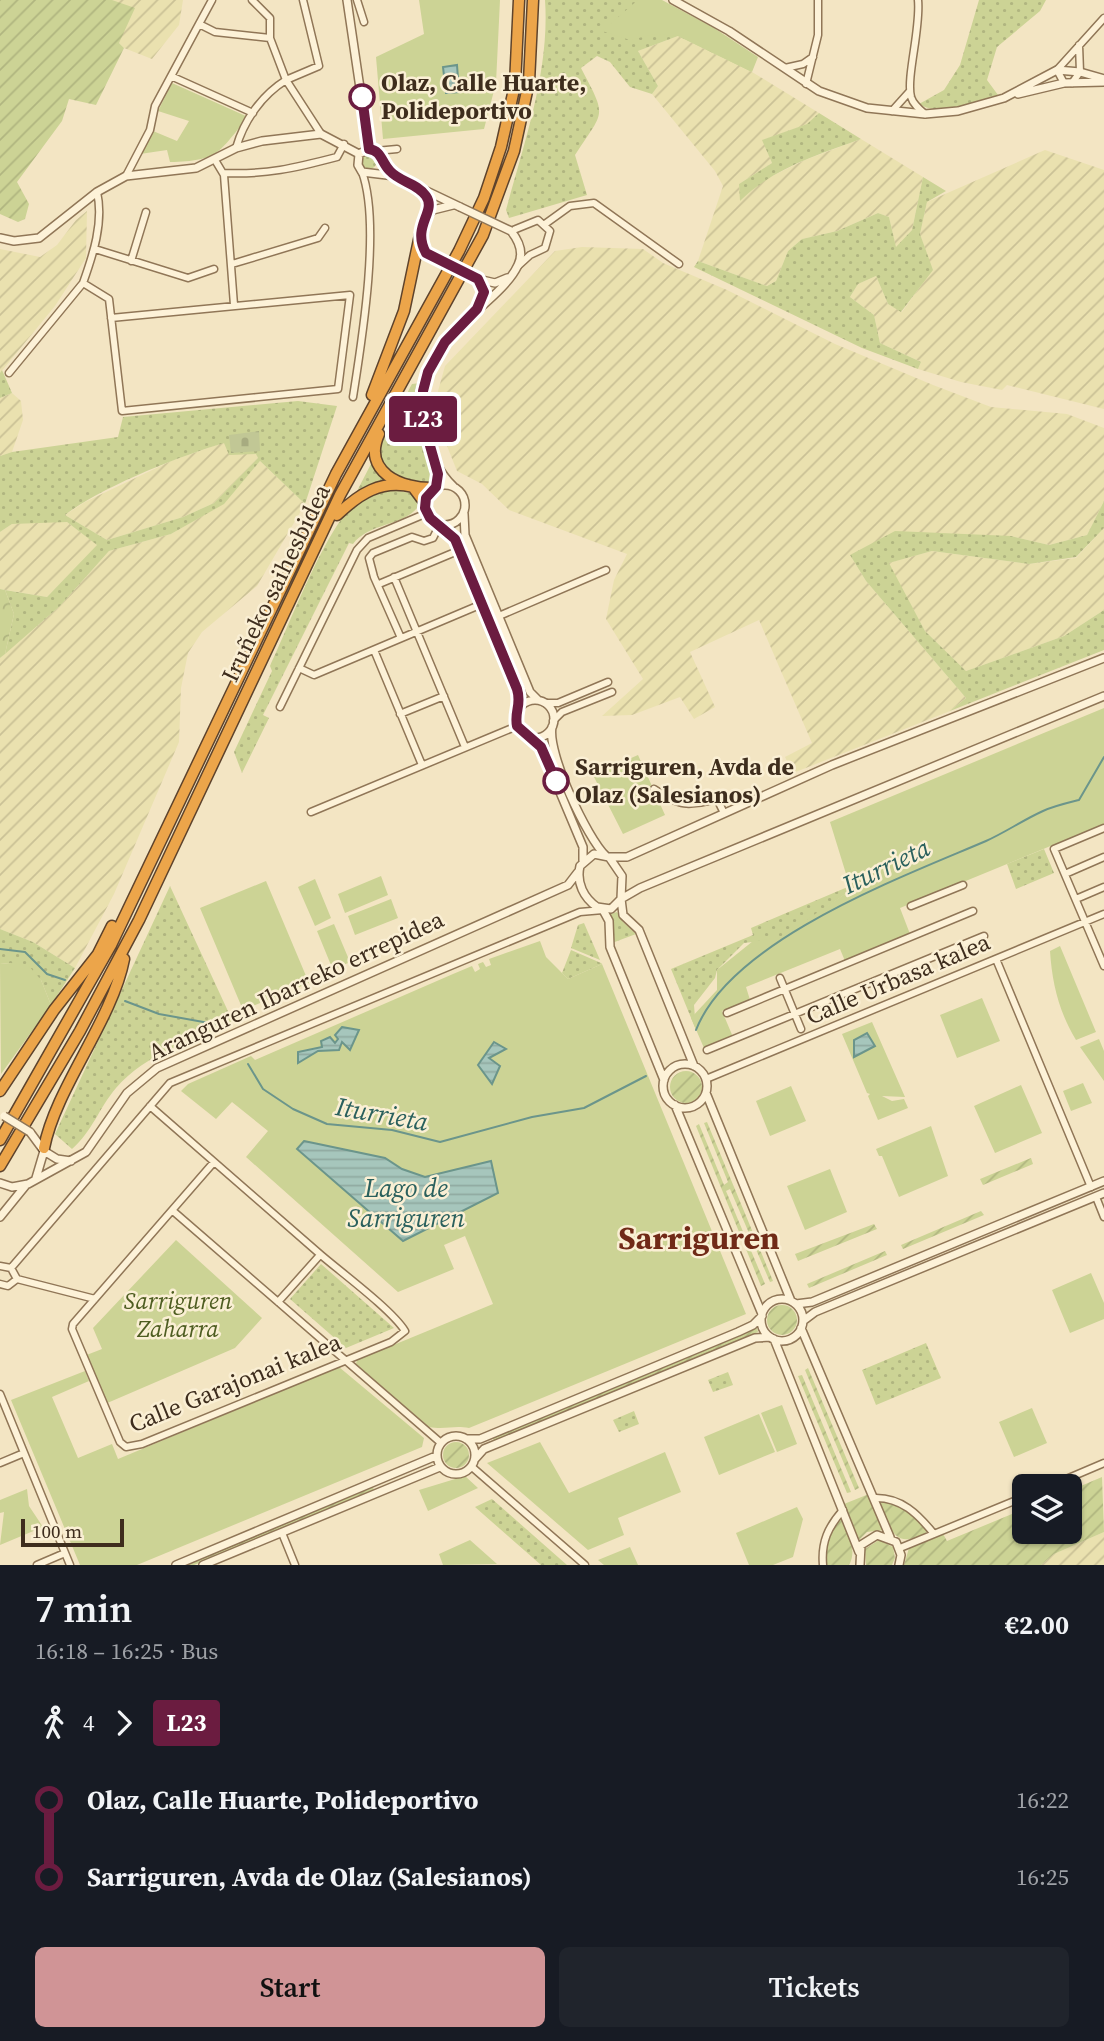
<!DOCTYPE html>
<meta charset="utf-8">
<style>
body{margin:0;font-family:"Source Serif 4",serif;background:#20242c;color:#f1f3f6;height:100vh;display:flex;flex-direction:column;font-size:26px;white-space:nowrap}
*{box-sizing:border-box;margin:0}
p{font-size:23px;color:#9ea1a6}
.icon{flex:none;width:38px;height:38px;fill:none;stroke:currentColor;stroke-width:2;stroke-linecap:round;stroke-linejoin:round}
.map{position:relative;height:1565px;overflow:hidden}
.side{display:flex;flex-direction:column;background:#171b24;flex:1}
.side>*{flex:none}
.badge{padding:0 14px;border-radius:5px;font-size:24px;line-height:46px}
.fabs{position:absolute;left:1012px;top:1474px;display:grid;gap:14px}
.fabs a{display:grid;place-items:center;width:70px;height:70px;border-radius:10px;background:#171b24;box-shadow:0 2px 5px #0004;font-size:35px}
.scale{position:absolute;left:21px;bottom:18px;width:103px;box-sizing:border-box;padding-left:7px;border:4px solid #3e2d1d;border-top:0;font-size:19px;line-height:24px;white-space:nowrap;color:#3e2d1d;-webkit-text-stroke:5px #faefd4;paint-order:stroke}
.map>.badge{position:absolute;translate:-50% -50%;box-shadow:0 0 0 4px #fff}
.legs{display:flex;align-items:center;gap:10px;height:77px;padding:0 35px;font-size:23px}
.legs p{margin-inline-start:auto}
.summary{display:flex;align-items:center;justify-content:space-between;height:119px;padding:0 35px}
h1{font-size:38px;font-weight:600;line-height:52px}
.action{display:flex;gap:14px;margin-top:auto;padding:14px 35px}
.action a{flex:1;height:80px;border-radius:10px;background:#d09496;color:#111;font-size:28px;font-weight:600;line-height:80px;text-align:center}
.action a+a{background:#20242c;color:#f1f3f6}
ul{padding:0 35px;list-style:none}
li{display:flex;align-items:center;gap:24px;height:77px;font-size:26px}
li i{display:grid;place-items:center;width:10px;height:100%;margin:0 9px;background:currentColor}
li i::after{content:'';width:18px;height:18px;margin:-9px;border:5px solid;border-radius:50%;background:#171b24}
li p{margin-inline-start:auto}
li:first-child i{background:linear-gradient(#0000 50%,currentColor 0)}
li:last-child i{background:linear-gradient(currentColor 50%,#0000 0)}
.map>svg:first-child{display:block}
.farmland{fill:url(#farmland-furrows)}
.grass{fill:url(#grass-dots);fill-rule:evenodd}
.forest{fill:url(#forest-crowns)}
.cemetery{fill:url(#cemetery-stones)}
.park{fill:#ccd395}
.garden{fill:url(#garden-furrows)}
.water{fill:url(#water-rules);stroke:#6b958b;stroke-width:2}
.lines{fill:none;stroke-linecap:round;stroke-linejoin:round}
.stream{stroke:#6b958b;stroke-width:2}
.minor-casing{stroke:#907657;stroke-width:9}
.tertiary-casing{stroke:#907657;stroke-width:10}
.motorway-casing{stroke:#5e432c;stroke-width:13}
.minor{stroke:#fdf2d8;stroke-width:6}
.tertiary{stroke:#fdf2d8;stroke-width:7}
.motorway{stroke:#eca54a;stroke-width:10}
.tertiary-bridge-casing{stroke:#907657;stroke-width:10;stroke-linecap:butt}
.tertiary-bridge{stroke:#fdf2d8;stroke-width:7}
.line-1-casing{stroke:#fff;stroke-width:16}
.line-1{stroke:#6b1c40;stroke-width:10}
.stop-1-dot{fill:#fff;stroke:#6b1c40;stroke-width:3.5}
.labels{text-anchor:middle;stroke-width:5;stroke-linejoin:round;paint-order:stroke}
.stop-label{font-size:24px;font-weight:bold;fill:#3e2d1d;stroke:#faefd4;text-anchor:start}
.street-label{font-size:24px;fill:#3e2d1d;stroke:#faefd4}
.park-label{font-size:24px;font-style:italic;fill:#4e5d21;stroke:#faefd4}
.water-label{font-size:26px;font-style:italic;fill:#2a605d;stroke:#faefd4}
.district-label{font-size:32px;font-weight:bold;fill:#702a17;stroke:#faefd4}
</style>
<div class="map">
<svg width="1104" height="1565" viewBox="0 0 1104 1565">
<defs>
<pattern id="farmland-furrows" width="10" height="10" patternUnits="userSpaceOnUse" patternTransform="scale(1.75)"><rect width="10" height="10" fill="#eae1af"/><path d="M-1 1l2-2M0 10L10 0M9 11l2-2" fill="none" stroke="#cac196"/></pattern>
<pattern id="grass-dots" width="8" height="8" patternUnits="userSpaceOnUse" patternTransform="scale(1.75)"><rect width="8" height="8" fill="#ccd395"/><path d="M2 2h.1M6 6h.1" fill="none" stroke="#b0b580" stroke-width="1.8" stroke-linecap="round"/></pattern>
<pattern id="forest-crowns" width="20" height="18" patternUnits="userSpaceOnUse" patternTransform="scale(1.75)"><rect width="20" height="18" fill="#ccd395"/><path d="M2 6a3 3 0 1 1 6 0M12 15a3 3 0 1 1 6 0" fill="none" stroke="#b0b580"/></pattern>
<pattern id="cemetery-stones" width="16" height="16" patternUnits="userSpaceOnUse" patternTransform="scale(1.75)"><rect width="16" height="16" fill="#c1c795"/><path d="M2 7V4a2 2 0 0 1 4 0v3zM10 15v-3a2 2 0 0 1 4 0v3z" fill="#a7ab80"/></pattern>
<pattern id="garden-furrows" width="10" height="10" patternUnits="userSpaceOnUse" patternTransform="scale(1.75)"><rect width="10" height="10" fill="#ccd395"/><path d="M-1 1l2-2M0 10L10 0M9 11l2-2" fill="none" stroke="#b0b580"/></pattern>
<pattern id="water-rules" width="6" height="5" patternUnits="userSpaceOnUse" patternTransform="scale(1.75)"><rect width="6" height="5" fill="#a6c6bc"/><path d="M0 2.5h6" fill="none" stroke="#90aaa1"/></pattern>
</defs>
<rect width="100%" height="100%" fill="#f3e5c3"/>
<!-- farmland -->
<path class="farmland" d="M112 0H183L179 25 152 59 124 48 119 43Z
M678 36 752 72 819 113 808 124 763 140 772 163 739 184 741 200 758 183 805 160 861 139 923 177 912 230 896 248 889 217 878 213 837 231 802 239 788 251 776 281 767 286 698 261 723 186 715 171 652 94 658 86 638 51Z
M1045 150 1104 170V409L1007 385 1002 390 961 382 918 369 921 362 880 343 874 315 850 297 858 284 876 276 888 304 902 312 932 270 920 234 927 202Z
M87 211 86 258 55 306 0 373V249L40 257 57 245 76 220Z
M582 247 643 249 663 263 727 290 835 344 933 385 991 407 1067 414 1104 428V501L1087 535 1049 545 1011 536 850 555 866 581 966 698 950 711 793 773 785 757 812 743 759 620 690 652 715 707 694 719 680 697 632 715 602 716 643 679 606 619 614 580 627 554 509 510 482 484 457 471 439 426 435 402 445 366 555 251Z
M12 393 21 401 23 420 12 452 0 456V398Z
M225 442 256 453 258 458 214 503 183 517 107 540 65 515 85 502 171 461Z
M260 461 305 504 257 586 202 632 188 653 181 688 179 742 114 894 75 968 33 942 0 929V658L60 606 109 551 171 534 223 504Z
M42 521 67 522 98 545 47 597 0 589V532L12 524Z
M1104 528V610L1064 636 966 671 925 631 888 563 932 551 1029 564 1076 558Z
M1104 1532V1565H1041L1054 1554Z"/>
<!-- grass -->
<path class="grass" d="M545 0H657L752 72 678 36 638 51 658 86 652 94 630 87 610 62 597 56 581 68C607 118 605 109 575 155L587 195 509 218 506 210C524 143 550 70 545 0Z
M979 0H1046L1040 11 997 47 987 80 998 95C977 104 939 117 919 104L944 90 960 65Z
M819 113 861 139C818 155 773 168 740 201L739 184 772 163 762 140 807 124Z
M361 161a8 8 0 1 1 16 0a8 8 0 1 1-16 0Z
M923 177 946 191 927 202 920 234 933 270 901 312 888 304 876 276 858 284 850 297 874 315 880 343 921 362 918 369 862 348 694 267 698 261 767 286 776 281 788 251 802 239 837 231 878 213 889 217 896 247 912 230Z
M2 370 12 393 0 398V373Z
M420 383 418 416 433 470 431 483C421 484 414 480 404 479 362 472 383 435 397 414 403 406 406 394 412 384Z
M298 401 337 406 305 504 260 461 224 504 171 534 109 551 60 606 5 654 14 614 5 590 47 597 97 545 67 522 12 524 0 532V456L12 452 118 437 123 417ZM224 443 229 455 256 454 258 458 214 503 183 517 107 540 65 515C101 487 180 456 224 443Z
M372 462 377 473 389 482 356 493Z
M388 489 415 494 419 505C407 526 369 522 353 544L349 543 263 715 269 718 242 773 234 752 272 671 270 666C289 626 324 532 354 504 364 495 375 492 388 489Z
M1104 501V528L1076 557 1029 564 932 551 889 563 925 631 966 671 1064 636 1104 610V650L950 711 966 698 866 581 850 555 895 531 1011 536 1049 545 1087 535Z
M1044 849 1054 873 1016 889 1007 864Z
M170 886 233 1022C193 1041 146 1053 116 1088 99 1108 92 1132 72 1149L55 1134Z
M850 886 851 890 781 939 744 943 717 970 715 978 694 1005 696 1030 671 969 753 935 751 928Z
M617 912 623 922 636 934 612 943 614 921 610 914Z
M584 923 600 960 571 948 578 925Z
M0 929 33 942 75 968 51 1005 41 980 10 963 0 964Z
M571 950 601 963 602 964 568 979 562 973Z
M321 1264 394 1328 346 1348 290 1299Z
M926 1343 941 1378 876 1405 862 1370Z
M728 1372 733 1385 713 1392 708 1380Z
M634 1411 639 1424 619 1432 613 1420Z
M492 1499 567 1565H541L475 1507Z"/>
<!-- forest -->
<path class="forest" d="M0 589 5 590 14 614 5 654 0 658Z"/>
<!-- cemetery -->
<path class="cemetery" d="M259 431 260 451 231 453 229 435Z"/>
<!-- park -->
<path class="park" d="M419 0H500L496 83 484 129 383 139 376 57 424 34Z
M638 0H662L714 28 758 57 752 72 678 36 655 34 630 40 602 31Z
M172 83 248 117C218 153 219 161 170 162L167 150 140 154 153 131 177 141 189 121 158 111Z
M1104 708V824L900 908 910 934 845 961 840 949 746 987 750 1000 722 1011 733 1037 704 1048 691 1018 717 990V970L753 941 781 937 851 890 830 822Z
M638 755 665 815 623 834 593 775Z
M381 876 388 895 345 913 338 894Z
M315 879 331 918 315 926 298 887Z
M266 881 309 983 243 1010 200 908Z
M391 899 398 918 355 935 348 916Z
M334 924 350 962 333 970 317 931Z
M540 941 546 957 568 979 602 964 746 1314 469 1428C453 1425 446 1430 429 1427L356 1364 357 1360 493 1304 465 1236 444 1245 454 1269 398 1292 246 1157 268 1131 232 1102 216 1119 181 1091 188 1084 251 1056 255 1060 453 974 472 966 475 972 480 969 478 964 483 962 486 967 491 965 489 959Z
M1060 946 1096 1032 1076 1040C1059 1012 1052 983 1050 951Z
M10 963 28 965 41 980 51 1005 1 1074 0 964Z
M982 998 1000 1041 957 1058 940 1015Z
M872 1022 905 1097 882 1096 892 1101 904 1099 908 1108 878 1120 868 1096 870 1094 867 1093 842 1034Z
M1099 1039 1104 1051V1081L1080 1047Z
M1083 1083 1092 1103 1071 1111 1063 1091Z
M1021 1085 1042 1133 995 1153 974 1106Z
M791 1086 806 1121 770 1136 756 1101Z
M931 1126 948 1176 899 1197 882 1156H879L876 1149Z
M830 1169 847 1212 805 1230 787 1186Z
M176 1240 262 1318 235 1348 105 1404 84 1356 102 1349 93 1328Z
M1091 1273 1104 1303V1319L1070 1333 1052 1290Z
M339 1367 424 1438 422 1447 137 1565H80L11 1400 85 1371 89 1381 52 1397 78 1458 112 1444 118 1459Z
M782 1405 797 1444 777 1452 761 1413Z
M1032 1408 1047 1443 1014 1457 999 1422Z
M759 1414 775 1452 719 1475 704 1437Z
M540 1442 569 1493 665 1452 681 1492 618 1518 624 1535 588 1550 487 1463Z
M465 1476 478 1488 428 1511 419 1490Z
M27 1489 29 1506 43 1527 0 1545 4 1512 0 1513V1500Z
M797 1507 803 1519 793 1557 773 1565H749L736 1533Z
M470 1540 497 1564 443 1565 439 1554Z
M630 1547 638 1565H604L598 1560Z"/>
<!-- garden -->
<path class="garden" d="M0 0H112L135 8 119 43 124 48 96 105 69 99 62 121 17 182 29 204 25 219 18 222 0 214Z
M670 1087a16 16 0 1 1 32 0a16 16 0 1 1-32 0Z
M707 1122 773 1281 770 1282 730 1189 726 1191 765 1284 761 1286 696 1126 699 1124 724 1185 728 1182 704 1123Z
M1031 1158 1033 1164 983 1185 980 1179Z
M981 1211 984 1215 903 1249 901 1245Z
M874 1224 877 1229 798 1261 795 1254Z
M885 1251 887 1255 809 1288 807 1284Z
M767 1320a15 15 0 1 1 30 0a15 15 0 1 1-30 0Z
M757 1328 758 1332 494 1441 493 1438Z
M808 1368 859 1488 855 1490 805 1370Z
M802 1375 851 1492 847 1493 798 1376Z
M443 1455a13 13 0 1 1 26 0a13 13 0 1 1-26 0Z
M1102 1477 1104 1532 1054 1554 1041 1565H904L909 1548 942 1532 947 1541 1024 1509V1531H1069V1491Z
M373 1487 374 1491 194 1565H186Z
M869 1494 883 1530 867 1532 859 1540 844 1504Z
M879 1501 904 1507 928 1529 927 1532C893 1552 890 1527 879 1501Z
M840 1517C847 1533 858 1549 849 1565H825L829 1534Z
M879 1540 893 1547 895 1558 892 1565H866L865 1549Z"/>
<!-- water -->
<path class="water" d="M457 65 459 92 446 93 443 67Z
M342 1027 359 1030 350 1050 342 1042 339 1050 318 1051 298 1063V1052L322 1047 321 1041 330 1037 335 1043 338 1039 335 1035Z
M867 1033 875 1046 854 1057V1040Z
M494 1042 506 1049 489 1058 500 1066 492 1084 478 1065Z
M304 1141 385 1158 402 1169 425 1177 491 1161 498 1193 403 1241 297 1149Z"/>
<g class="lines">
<!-- stream -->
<path class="stream" d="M0 949 25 952 47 974 65 980
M125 1001 159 1014 220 1025
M696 1030C731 940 902 877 986 841 1006 832 1023 820 1043 811 1054 806 1067 803 1079 800L1104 757
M248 1064 263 1089 293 1109 327 1124 392 1130 440 1142 532 1117 584 1108 646 1076"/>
<defs>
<path id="minor" d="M212 0 199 24 215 32 270 38V18L252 0
M303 0 319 66 286 80 321 134
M357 0 364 22
M918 0C921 28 906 77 911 97 913 104 919 109 925 114
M785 68 803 64 813 57
M173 77 253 113
M1064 83 1057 70 1104 18
M1072 83 1080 72 1079 45
M806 84 818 35V0
M892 111 910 91
M236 148C244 120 262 95 286 80L270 38
M376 151 397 149
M215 160 224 175 234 305
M223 173C266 175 295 168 337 157L344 144
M126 176 150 130 155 106 199 24
M97 192C104 222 93 255 83 283L109 299 122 411 338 389 350 295 111 318
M545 224 570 206 594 203 679 264
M511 231 538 220 550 231 545 248 530 255 518 266
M95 249 188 278 214 269
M131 261 146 212
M232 264 318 238 325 228
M9 373 83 283
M353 397C362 340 381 224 362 172
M394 577 465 747
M379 584 460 550
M499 616 606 570
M401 638 374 577 369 558 373 553 412 537 424 541 433 538 437 530 433 520
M374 650 422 765
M299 668 314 675 482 604
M545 703H558L608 682
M280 707 357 550 368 538 427 513
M400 714 444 696
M553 721 562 712 612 692
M654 789C681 807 686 806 717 799L724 813
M311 812 517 726
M1104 828 1054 849 1104 966
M1065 874 1104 857
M1076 899 1104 887
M911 906 963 885
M996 959 1091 1187
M780 978 801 1029
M727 1013 973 911
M707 1050 984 936
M706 1079 1104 914
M150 1106C207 1156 264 1206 321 1255 342 1273 392 1310 405 1331L391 1342 142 1444 126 1447 120 1442 72 1329 73 1324 214 1162
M1096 1197 1104 1217
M173 1211 441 1443
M0 1266 11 1268 17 1279 8 1286 0 1284
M11 1268 170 1083 580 912 603 910
M17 1279 95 1299
M278 1302 320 1255
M0 1394 70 1565
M0 1463 24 1453
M472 1467 585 1565
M1050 1486 1104 1463
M874 1498C901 1497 918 1514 934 1534
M282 1533 295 1565
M900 1548 1024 1497
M37 1565 65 1553
M823 1565C821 1542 828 1527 843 1510"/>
<path id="tertiary" d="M347 0 369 149
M673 0 729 31 819 91 867 108 925 114 958 111 1004 98 1057 70 1080 72 1104 79
M1018 94 1064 83 1104 82
M395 176 376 151 369 149 359 154 358 165 362 172 395 176 460 207
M421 190 430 206 427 214
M0 238 14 241 39 238 97 192 126 176 196 168 236 148 262 141 321 134 359 154
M434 259C417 244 416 225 433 210L453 205
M478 279 495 283 507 278
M479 281 484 292 479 305
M425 505a20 20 0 1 1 40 0a20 20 0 1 1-40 0Z
M453 486C438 472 431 454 426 434 419 406 422 376 438 352 457 321 505 294 518 265 524 253 519 241 511 231
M464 514 465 535 530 692 538 700
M439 524 455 539 518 689 521 706
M516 719a19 19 0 1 1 38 0a19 19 0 1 1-38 0Z
M552 727C547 753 587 838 606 856
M532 738 541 747 583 847V861
M594 854 609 857 622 876 621 899 611 909 597 907C584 898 576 883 580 866Z
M609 857H627L832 765 1104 658
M603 910 609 921 610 947 664 1080
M663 1086a22 22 0 1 1 44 0a22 22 0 1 1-44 0Z
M694 1066 639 930 623 915 621 899 640 888 1104 696
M706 1093 791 1301
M675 1105 762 1314
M30 1132 44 1151 36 1178
M44 1151 57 1159 71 1161
M0 1183 12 1187 28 1184 86 1152 127 1093 157 1068 568 885 578 872
M0 1217 26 1185
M761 1320a21 21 0 1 1 42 0a21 21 0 1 1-42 0Z
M796 1304 812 1302 1104 1181
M803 1321 815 1312 1104 1193
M801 1328 890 1537
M774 1339 859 1552
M437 1455a19 19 0 1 1 38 0a19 19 0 1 1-38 0Z
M466 1439H480L738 1332 753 1325 762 1316
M475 1459 484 1449 755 1338 770 1337
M176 1565 436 1456
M203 1565 440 1467
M860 1565 861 1545 877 1535 896 1542 901 1555 899 1565"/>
<path id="motorway" d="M372 395 404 311 420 235
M379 434C362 472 401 489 434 488
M337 515C359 494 381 479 413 487L425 503
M0 1091 54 1010 98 954 112 926
M0 1140 111 945 336 474 459 251 484 198 501 147 515 85 519 0
M44 1148C56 1087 112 1021 124 959
M0 1166 80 1031 139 920 340 495 483 235 514 151 529 82 533 0"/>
</defs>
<!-- minor casing -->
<use href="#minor" class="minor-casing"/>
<!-- tertiary casing -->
<use href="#tertiary" class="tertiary-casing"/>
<!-- motorway casing -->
<use href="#motorway" class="motorway-casing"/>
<!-- minor -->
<use href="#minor" class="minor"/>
<!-- tertiary -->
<use href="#tertiary" class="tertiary"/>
<!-- motorway -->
<use href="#motorway" class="motorway"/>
<defs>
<path id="tertiary-bridge" d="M460 207 511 231
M434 259 478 279
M4 1116 30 1132"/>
</defs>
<!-- tertiary-bridge casing -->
<use href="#tertiary-bridge" class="tertiary-bridge-casing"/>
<!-- tertiary-bridge -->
<use href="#tertiary-bridge" class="tertiary-bridge"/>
</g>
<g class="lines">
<defs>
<path id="line-1" d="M362 97 369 149C382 151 381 162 390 171 400 182 417 183 426 196 437 212 411 226 426 253L478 279 484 292 477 309 445 342 428 372 423 391V421L438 474 436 487 426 498 425 508 430 518 455 539 517 689C522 705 514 711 517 726L541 747 556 781"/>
</defs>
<!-- line-1 casing -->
<use href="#line-1" class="line-1-casing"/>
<!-- line-1 -->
<use href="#line-1" class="line-1"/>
</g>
<!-- markers -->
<g class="stop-1-dot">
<circle cx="362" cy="97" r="12"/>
<circle cx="556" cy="781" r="12"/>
</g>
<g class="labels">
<!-- stop labels -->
<g class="stop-label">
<text x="381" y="91">Olaz, Calle Huarte,<tspan x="381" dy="28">Polideportivo</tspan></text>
<text x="575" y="775">Sarriguren, Avda de<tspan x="575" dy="28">Olaz (Salesianos)</tspan></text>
</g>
<!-- street labels -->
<g class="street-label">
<text transform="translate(276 583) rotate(-64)" y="8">Iruñeko saihesbidea</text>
<text transform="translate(898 979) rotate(-23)" y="8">Calle Urbasa kalea</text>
<text transform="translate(296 986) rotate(-25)" y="8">Aranguren Ibarreko errepidea</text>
<text transform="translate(235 1383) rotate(-22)" y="8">Calle Garajonai kalea</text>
</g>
<!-- park labels -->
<g class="park-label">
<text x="178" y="1309">Sarriguren<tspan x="178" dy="28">Zaharra</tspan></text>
</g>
<!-- water labels -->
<g class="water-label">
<text transform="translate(886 866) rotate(-26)" y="9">Iturrieta</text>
<text transform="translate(382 1114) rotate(10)" y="9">Iturrieta</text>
<text x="406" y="1197">Lago de<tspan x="406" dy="30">Sarriguren</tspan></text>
</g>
<!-- district labels -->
<g class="district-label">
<text x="699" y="1249">Sarriguren</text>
</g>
</g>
</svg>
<div class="fabs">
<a><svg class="icon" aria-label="layers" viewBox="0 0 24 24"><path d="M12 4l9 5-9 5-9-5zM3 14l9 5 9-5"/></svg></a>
</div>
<div class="scale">100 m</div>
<b class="badge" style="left:423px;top:419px;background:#6b1c40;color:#fff">L23</b>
</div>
<section class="side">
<div class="summary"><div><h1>7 min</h1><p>16:18 – 16:25 · Bus</p></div><b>€2.00</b></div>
<div class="legs"><svg class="icon" aria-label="walk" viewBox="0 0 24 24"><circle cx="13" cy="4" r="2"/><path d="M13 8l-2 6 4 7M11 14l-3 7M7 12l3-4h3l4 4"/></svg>4<svg class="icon" aria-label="forward" viewBox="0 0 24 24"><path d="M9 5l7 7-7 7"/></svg><b class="badge" style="background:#6b1c40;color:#fff">L23</b></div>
<ul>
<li><i style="color:#6b1c40"></i><b>Olaz, Calle Huarte, Polideportivo</b><p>16:22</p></li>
<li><i style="color:#6b1c40"></i><b>Sarriguren, Avda de Olaz (Salesianos)</b><p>16:25</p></li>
</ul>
<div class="action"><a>Start</a><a>Tickets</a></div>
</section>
